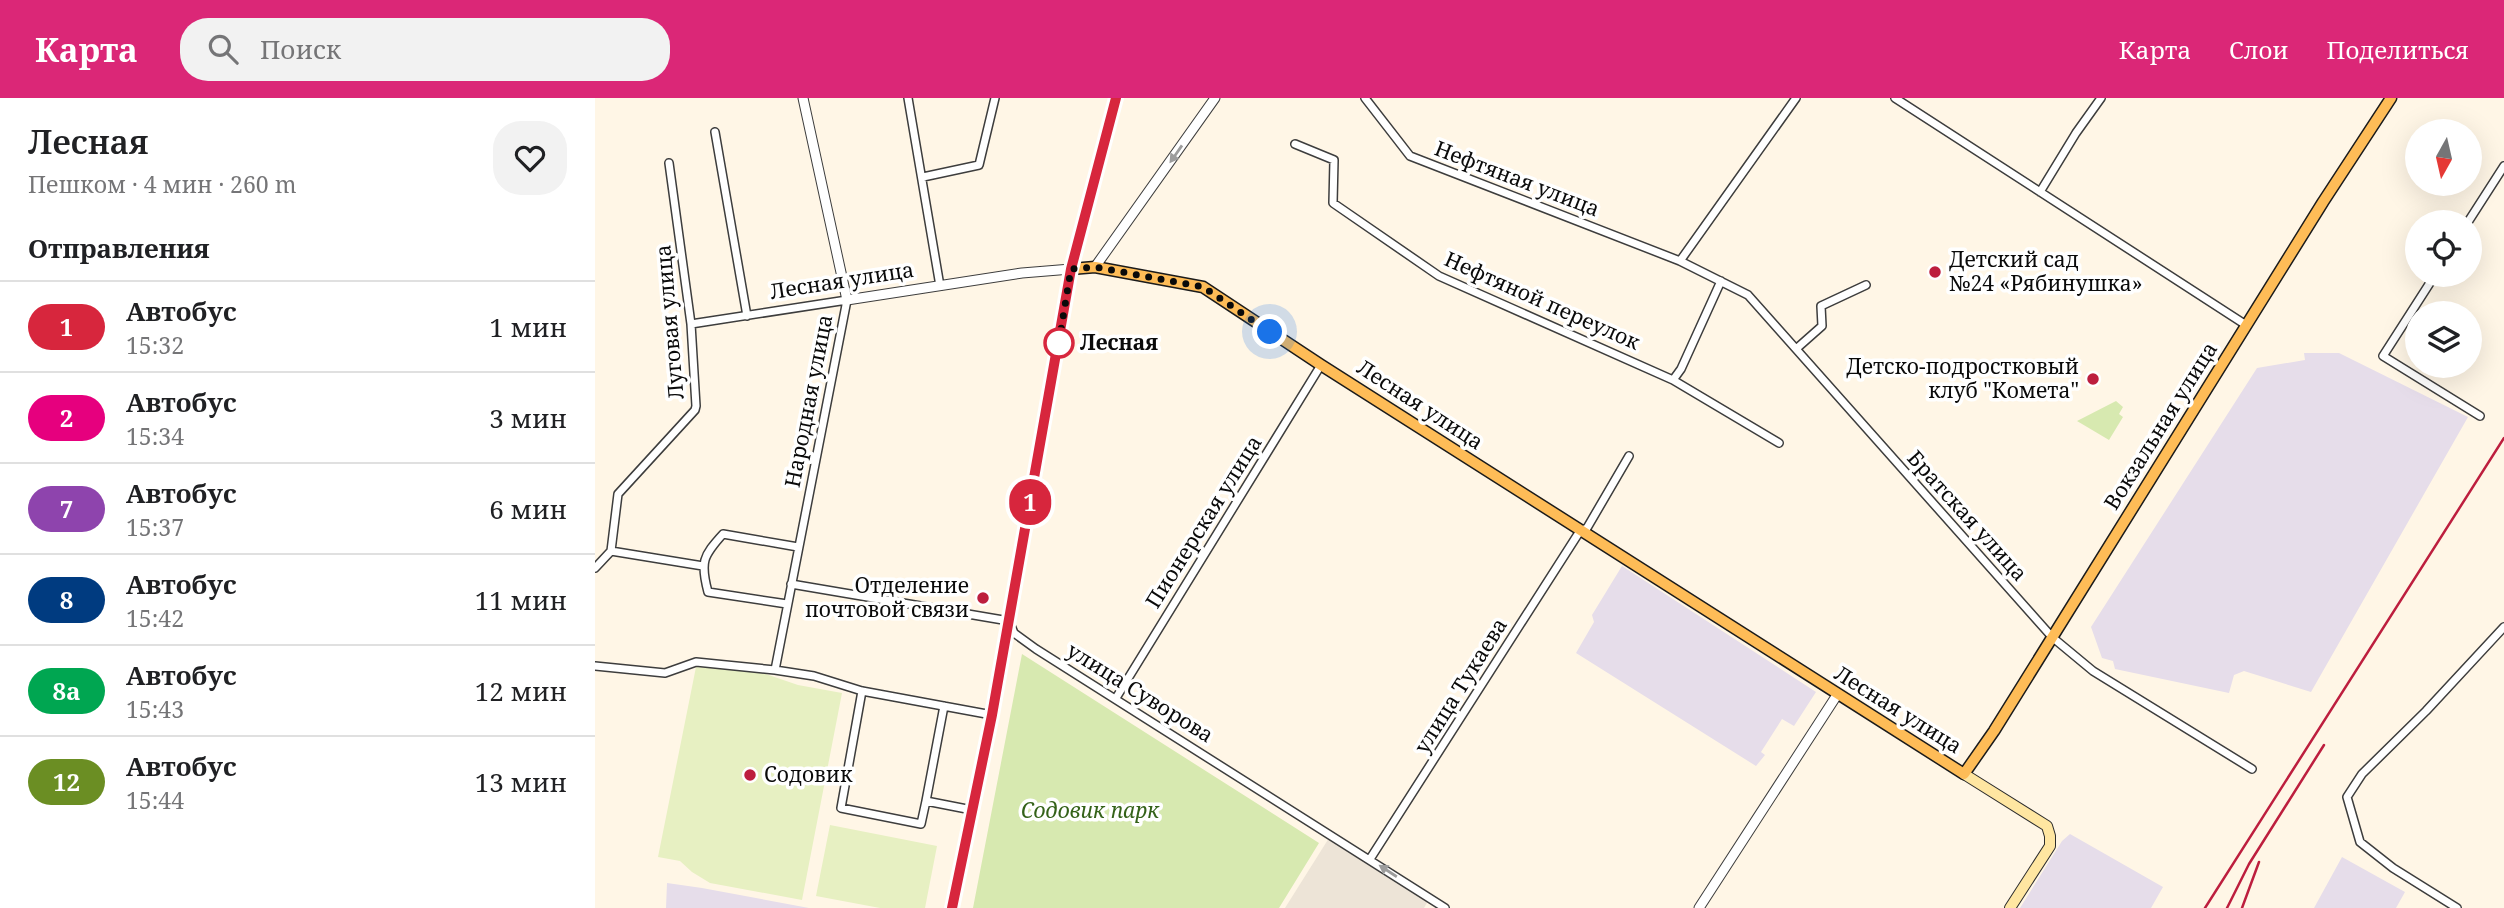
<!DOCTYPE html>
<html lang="ru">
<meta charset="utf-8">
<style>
body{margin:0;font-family:"Noto Serif",serif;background:#f2f2f2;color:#202124;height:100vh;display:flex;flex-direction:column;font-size:26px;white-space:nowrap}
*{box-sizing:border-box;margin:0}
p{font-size:23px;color:#757577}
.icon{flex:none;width:38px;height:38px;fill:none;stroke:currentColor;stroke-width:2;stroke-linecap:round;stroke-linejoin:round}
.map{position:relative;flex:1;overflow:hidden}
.sheet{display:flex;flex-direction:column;background:#fff;width:595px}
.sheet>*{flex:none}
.badge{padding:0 14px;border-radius:23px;font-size:24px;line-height:46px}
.needle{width:46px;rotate:188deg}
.fabs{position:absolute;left:1810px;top:21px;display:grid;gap:14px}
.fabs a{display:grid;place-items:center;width:77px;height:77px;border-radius:50%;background:#fff;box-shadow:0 7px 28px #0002;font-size:35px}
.you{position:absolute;width:35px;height:35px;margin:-18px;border:5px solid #fff;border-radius:50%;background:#1a73e8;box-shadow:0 0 0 10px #1a73e833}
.map>.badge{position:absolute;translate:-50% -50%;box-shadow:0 0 0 4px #fff}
h2{padding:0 28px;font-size:26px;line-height:63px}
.round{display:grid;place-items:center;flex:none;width:74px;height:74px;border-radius:28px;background:#f2f2f2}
.summary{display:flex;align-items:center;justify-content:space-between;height:119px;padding:0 28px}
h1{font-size:33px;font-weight:600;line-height:52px}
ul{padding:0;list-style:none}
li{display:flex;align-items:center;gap:21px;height:91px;padding:0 28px;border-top:2px solid #e0e0e0}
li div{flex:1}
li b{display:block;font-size:26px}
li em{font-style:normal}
li .badge{min-width:77px;font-weight:700;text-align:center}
header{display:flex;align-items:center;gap:42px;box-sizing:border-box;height:98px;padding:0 35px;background:#db2777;color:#fff}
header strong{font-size:33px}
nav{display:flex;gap:38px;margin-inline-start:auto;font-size:24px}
.search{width:490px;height:63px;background:#f2f2f2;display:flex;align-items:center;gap:18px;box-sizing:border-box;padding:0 24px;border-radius:28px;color:#757577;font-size:26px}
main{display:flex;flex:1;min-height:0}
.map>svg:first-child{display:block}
.industrial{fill:#e6ddea}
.green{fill:#d7e9b0}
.pitch{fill:#e7f0c2}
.plaza{fill:#ede4d7}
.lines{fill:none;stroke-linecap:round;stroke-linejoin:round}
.minor-casing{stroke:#3d3d3d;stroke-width:10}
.tertiary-casing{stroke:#3d3d3d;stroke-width:11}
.secondary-casing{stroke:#2c2c2c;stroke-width:12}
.primary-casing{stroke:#1b1b1b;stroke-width:13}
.minor{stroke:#fff;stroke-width:7}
.tertiary{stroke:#fff;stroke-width:9}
.secondary{stroke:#ffe6a1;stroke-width:10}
.primary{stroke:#febc57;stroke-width:10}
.rail{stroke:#bd1e3e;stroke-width:2.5}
.oneway{fill:#9d9d9d}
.line-casing{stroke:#fff;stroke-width:16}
.line{stroke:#d7263d;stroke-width:10}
.walk{stroke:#0a0a0a;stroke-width:7;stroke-dasharray:0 12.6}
.poi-dot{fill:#bd1e3e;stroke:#fff;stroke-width:2.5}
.stop-dot{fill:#fff;stroke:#d7263d;stroke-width:3.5}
.labels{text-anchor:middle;stroke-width:7;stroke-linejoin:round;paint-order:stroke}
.street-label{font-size:21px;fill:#0a0a0a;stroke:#fff}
.poi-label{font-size:21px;fill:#0a0a0a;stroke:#fff;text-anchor:start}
.stop-label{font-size:21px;font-weight:bold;fill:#0a0a0a;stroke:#fff;text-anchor:start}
.park-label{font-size:21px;font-style:italic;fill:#346219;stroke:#fff}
</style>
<header>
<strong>Карта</strong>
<div class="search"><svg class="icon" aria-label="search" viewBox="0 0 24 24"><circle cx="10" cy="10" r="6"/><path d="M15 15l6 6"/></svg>Поиск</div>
<nav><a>Карта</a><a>Слои</a><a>Поделиться</a></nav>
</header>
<main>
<section class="sheet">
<div class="summary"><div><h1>Лесная</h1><p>Пешком · 4 мин · 260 m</p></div><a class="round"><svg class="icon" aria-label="heart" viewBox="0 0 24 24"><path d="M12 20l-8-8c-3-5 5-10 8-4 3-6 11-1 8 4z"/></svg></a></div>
<h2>Отправления</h2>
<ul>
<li><span class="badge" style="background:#d7263d;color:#fff">1</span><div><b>Автобус</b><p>15:32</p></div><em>1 мин</em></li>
<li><span class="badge" style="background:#e6007e;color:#fff">2</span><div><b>Автобус</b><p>15:34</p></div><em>3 мин</em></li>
<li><span class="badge" style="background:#8e44ad;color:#fff">7</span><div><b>Автобус</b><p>15:37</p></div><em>6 мин</em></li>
<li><span class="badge" style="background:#003b80;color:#fff">8</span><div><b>Автобус</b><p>15:42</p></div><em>11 мин</em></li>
<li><span class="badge" style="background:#00a651;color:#fff">8а</span><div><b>Автобус</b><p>15:43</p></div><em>12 мин</em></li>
<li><span class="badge" style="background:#6b8e23;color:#fff">12</span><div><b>Автобус</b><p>15:44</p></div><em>13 мин</em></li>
</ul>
</section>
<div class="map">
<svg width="1909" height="810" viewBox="0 0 1909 810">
<rect width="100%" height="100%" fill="#fff6e6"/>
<!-- industrial -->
<path class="industrial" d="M1709 255H1744L1873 319 1716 594 1649 573 1639 577 1634 595 1520 571 1518 563 1507 560 1496 529 1662 270 1710 262Z
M1027 468 1221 594 1199 628 1187 621 1166 654 1170 657 1161 668 981 555 999 524 997 517Z
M1475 736 1568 789 1556 810H1425L1467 743Z
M1747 759 1810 794 1801 810H1719Z
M72 785 107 790 214 810H71Z"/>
<!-- green -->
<path class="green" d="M1521 303 1528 309 1524 316 1528 319 1514 342 1482 323Z
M427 556 724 745 684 810H378Z"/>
<!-- pitch -->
<path class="pitch" d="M101 569 165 574 203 587 247 595 207 802 115 785 97 774 85 763 63 759Z
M235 727 342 748 330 810H285L221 798Z"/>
<!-- plaza -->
<path class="plaza" d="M734 740 833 803 829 810H690Z"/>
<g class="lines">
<defs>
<path id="minor" d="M313 0 345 188
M770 0 815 58 1085 163 1153 197 1457 539 1498 573 1657 671
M1300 0 1651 227
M120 34 152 218
M700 46 739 62 738 105 844 178 1078 282 1184 345
M328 79 384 67 400 0
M1445 94 1481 35 1506 0
M1873 124 1909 68
M1085 163 1201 0
M1840 177 1788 258 1885 318
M96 226 252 202 180 572
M1201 251 1227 228 1226 208 1271 187
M1078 282 1086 271 1126 183
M16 453 108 468
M0 470 16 453 23 396 100 312 101 308 96 226 74 65
M196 486 414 523 419 535 441 551 850 810
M192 506 113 494C105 464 108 458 128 436L203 449
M0 568 70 575 101 564 180 572 219 578 267 593 397 617
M267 593 246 710 326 726 331 703 377 712
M521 600 726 267
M331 703 349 608
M775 761 985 433 992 430 1034 358
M1862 810 1798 770 1765 744 1752 699 1767 676 1831 613 1909 529"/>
<path id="tertiary" d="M208 0 252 202 427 175 476 171
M500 169 620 0
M1104 810 1242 597"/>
<path id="secondary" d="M1369 676 1452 728 1455 738V748L1415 810"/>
<path id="primary" d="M476 171 500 169 608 189 726 267 1369 676 1399 633 1728 104 1796 0
M357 810 397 617 476 171 521 0"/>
</defs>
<!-- minor casing -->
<use href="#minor" class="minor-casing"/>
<!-- tertiary casing -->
<use href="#tertiary" class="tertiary-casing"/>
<!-- secondary casing -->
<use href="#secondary" class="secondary-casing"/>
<!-- primary casing -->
<use href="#primary" class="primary-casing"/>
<!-- minor -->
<use href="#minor" class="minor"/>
<!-- tertiary -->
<use href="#tertiary" class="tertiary"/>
<!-- secondary -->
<use href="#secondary" class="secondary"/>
<!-- primary -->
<use href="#primary" class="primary"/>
<!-- rail -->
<path class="rail" d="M1610 810 1909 340
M1632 810 1654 766 1729 647
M1647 810 1664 764"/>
</g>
<!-- one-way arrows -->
<defs><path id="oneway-solid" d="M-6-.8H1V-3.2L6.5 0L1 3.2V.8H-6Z" transform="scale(1.75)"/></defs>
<g class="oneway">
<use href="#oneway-solid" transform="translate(581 56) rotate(125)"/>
<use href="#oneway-solid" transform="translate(793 773) rotate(-147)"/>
</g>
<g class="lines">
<defs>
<path id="line" d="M357 810 397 617 476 171 521 0"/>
</defs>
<!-- line casing -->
<use href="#line" class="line-casing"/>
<!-- line -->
<use href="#line" class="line"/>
<!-- walk -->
<path class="walk" d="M464 245 463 250 476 171 500 169 608 189 675 234"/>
</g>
<!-- markers -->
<g class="poi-dot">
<circle cx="1340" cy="174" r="7"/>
<circle cx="1498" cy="281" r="7"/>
<circle cx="388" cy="500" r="7"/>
<circle cx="155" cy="677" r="7"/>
</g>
<circle class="stop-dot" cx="464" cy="245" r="14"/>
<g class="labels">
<!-- street labels -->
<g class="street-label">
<text transform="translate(922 81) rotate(21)" y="7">Нефтяная улица</text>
<text transform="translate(247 183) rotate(-9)" y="7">Лесная улица</text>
<text transform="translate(947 203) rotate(24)" y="7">Нефтяной переулок</text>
<text transform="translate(75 224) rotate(-95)" y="7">Луговая улица</text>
<text transform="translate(214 303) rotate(-79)" y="7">Народная улица</text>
<text transform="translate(825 307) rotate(33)" y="7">Лесная улица</text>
<text transform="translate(1566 328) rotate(-58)" y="7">Вокзальная улица</text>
<text transform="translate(1372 418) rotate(48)" y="7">Братская улица</text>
<text transform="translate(609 424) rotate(-58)" y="7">Пионерская улица</text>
<text transform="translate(866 588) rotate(-58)" y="7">улица Тукаева</text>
<text transform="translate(545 595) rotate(32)" y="7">улица Суворова</text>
<text transform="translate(1303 612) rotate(32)" y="7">Лесная улица</text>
</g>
<!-- poi labels -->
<g class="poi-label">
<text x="1354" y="169">Детский сад<tspan x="1354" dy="24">№24 «Рябинушка»</tspan></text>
<text x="1484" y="276" text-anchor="end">Детско-подростковый<tspan x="1484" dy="24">клуб "Комета"</tspan></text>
<text x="374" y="495" text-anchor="end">Отделение<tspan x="374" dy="24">почтовой связи</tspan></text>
<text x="169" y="684">Содовик</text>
</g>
<!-- stop labels -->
<g class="stop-label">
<text x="485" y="252">Лесная</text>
</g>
<!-- park labels -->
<g class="park-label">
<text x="495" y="720">Содовик парк</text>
</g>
</g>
</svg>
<div class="fabs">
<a><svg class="needle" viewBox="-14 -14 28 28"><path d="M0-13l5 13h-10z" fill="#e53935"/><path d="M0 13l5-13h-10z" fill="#757577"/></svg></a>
<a><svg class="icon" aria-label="locate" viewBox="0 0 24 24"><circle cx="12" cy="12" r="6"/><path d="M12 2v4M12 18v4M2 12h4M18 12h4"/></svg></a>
<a><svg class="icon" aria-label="layers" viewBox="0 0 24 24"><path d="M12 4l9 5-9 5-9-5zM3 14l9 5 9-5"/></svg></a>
</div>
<div class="you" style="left:675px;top:234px"></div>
<b class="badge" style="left:435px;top:404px;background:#d7263d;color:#fff">1</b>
</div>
</main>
